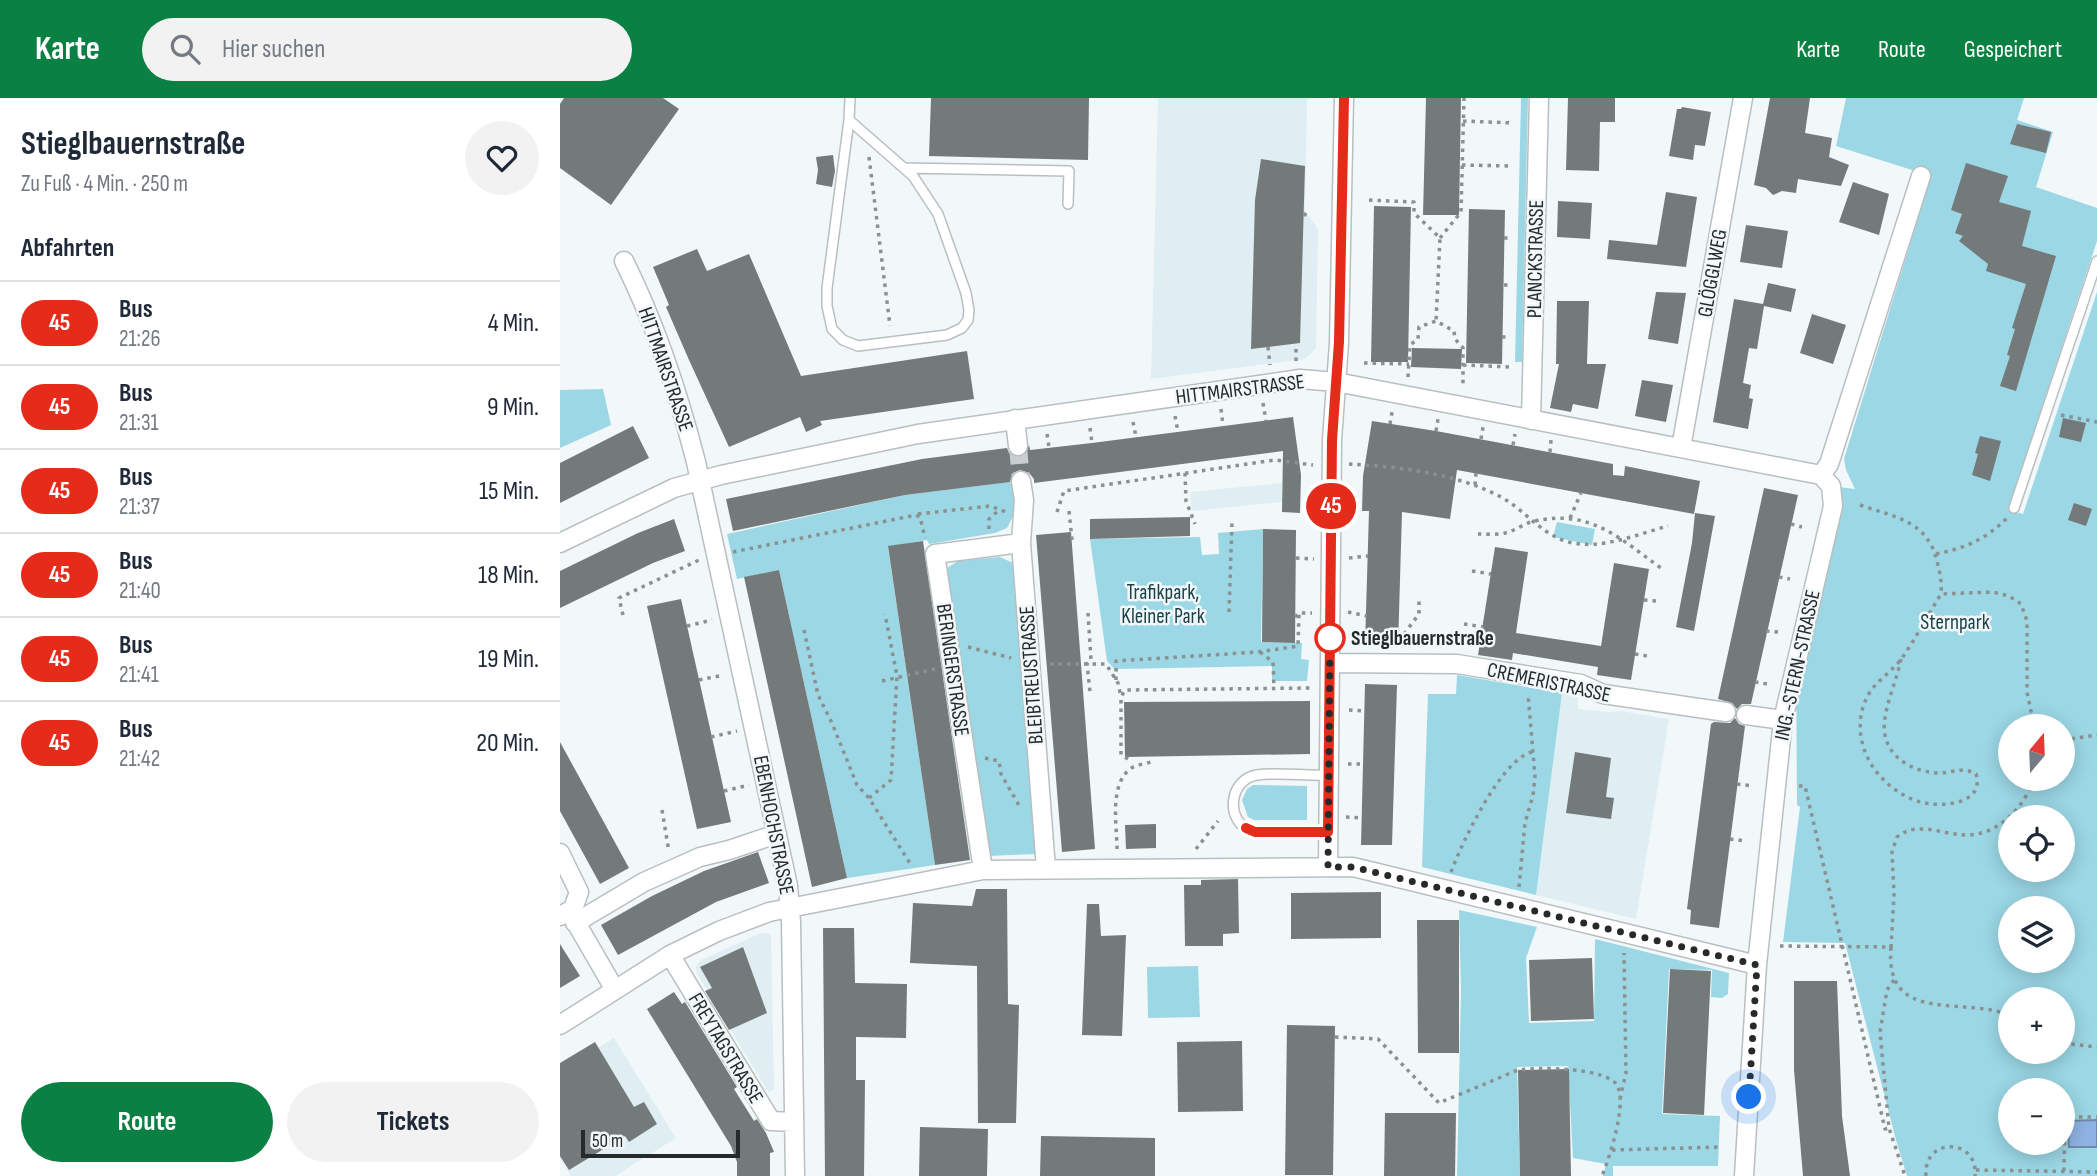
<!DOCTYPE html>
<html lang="de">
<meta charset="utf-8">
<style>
body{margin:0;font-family:"Sofia Sans Condensed",sans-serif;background:#f2f2f3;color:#1f2937;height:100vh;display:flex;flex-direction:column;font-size:26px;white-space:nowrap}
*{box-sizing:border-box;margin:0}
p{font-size:23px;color:#747a83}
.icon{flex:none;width:38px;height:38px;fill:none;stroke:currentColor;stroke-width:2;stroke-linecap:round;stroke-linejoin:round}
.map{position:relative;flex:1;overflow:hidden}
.sheet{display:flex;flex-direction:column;background:#fff;width:560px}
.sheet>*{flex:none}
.badge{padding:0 14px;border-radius:23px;font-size:24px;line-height:46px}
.needle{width:46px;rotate:19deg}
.buttons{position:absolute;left:1438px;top:616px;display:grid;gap:14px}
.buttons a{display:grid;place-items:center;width:77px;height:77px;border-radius:50%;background:#fff;box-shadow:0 4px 18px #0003;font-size:35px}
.scale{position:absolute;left:21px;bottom:18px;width:159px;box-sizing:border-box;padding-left:7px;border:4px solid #272a2a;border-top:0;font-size:19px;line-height:24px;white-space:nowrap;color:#272a2a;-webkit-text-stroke:5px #f2f8f9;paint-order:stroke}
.you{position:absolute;width:35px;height:35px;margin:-18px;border:5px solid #fff;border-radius:50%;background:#1a73e8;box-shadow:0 0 0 10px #1a73e833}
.map>.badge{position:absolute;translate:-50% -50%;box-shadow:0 0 0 4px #fff}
h2{padding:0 21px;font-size:26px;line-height:63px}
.round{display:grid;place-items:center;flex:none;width:74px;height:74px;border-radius:37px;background:#f2f2f3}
.summary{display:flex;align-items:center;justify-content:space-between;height:119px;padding:0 21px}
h1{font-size:33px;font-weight:700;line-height:52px}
.button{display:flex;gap:14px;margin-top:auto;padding:14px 21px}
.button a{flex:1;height:80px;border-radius:42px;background:#0b8043;color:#fff;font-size:28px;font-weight:700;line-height:80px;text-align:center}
.button a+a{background:#f2f2f3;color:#1f2937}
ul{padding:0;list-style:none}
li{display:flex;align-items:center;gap:21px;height:84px;padding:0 21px;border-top:2px solid #e0e1e3}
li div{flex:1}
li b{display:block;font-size:26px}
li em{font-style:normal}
li .badge{min-width:77px;font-weight:700;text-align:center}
header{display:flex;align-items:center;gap:42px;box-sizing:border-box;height:98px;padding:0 35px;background:#0b8043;color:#fff}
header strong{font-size:33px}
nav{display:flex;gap:38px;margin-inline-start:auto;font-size:24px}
.search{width:490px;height:63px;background:#f2f2f3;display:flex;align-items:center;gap:18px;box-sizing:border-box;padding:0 24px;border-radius:38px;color:#747a83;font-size:26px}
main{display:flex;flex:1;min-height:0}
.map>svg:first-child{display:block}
.built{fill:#dfeef2}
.green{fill:#9bd7e5;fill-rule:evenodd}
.water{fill:#8fb3e4;stroke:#708aac;stroke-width:2}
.building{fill:#747979}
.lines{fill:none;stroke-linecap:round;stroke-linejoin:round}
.street-tunnel{stroke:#c9cfd0;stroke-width:18;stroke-dasharray:18 9;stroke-linecap:butt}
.lane-casing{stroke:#b9bfc0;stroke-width:12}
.street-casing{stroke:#b9bfc0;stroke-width:21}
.path{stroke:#8b9090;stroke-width:3.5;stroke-dasharray:3.5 5;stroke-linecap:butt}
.lane{stroke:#fff;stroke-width:9}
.street{stroke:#fff;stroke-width:18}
.line-casing{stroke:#fff;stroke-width:16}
.line{stroke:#e52c1a;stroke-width:10}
.walk{stroke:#272a2a;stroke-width:7;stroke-dasharray:0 12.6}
.stop-dot{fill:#fff;stroke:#e52c1a;stroke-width:3.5}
.labels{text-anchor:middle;stroke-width:5;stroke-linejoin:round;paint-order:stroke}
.street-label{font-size:21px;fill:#272a2a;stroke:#f2f8f9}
.park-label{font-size:21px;fill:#1c4249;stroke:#f2f8f9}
.stop-label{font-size:21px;font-weight:bold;fill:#272a2a;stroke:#f2f8f9;text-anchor:start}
</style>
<header>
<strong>Karte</strong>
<div class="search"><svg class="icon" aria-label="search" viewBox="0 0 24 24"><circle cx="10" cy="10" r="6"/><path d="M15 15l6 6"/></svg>Hier suchen</div>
<nav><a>Karte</a><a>Route</a><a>Gespeichert</a></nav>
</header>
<main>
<section class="sheet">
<div class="summary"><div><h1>Stieglbauernstraße</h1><p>Zu Fuß · 4 Min. · 250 m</p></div><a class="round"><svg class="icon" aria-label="heart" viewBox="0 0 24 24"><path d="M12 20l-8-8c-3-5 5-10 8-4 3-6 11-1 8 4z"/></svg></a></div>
<h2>Abfahrten</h2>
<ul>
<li><span class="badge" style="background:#e52c1a;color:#fff">45</span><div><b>Bus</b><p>21:26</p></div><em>4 Min.</em></li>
<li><span class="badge" style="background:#e52c1a;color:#fff">45</span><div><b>Bus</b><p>21:31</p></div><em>9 Min.</em></li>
<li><span class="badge" style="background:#e52c1a;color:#fff">45</span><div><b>Bus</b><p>21:37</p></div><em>15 Min.</em></li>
<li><span class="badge" style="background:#e52c1a;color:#fff">45</span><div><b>Bus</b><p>21:40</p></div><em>18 Min.</em></li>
<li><span class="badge" style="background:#e52c1a;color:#fff">45</span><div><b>Bus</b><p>21:41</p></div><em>19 Min.</em></li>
<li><span class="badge" style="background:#e52c1a;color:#fff">45</span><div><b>Bus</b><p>21:42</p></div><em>20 Min.</em></li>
</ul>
<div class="button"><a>Route</a><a>Tickets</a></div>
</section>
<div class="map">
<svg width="1537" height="1078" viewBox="0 0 1537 1078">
<rect width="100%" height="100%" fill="#f2f8f9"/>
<!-- built -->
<path class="built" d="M598 0H750L747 2 745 113 758 131 756 250 745 261 591 281Z
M722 385V404L632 413 630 394Z
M1002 595 1018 600V611L1049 614 1061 613 1109 621 1076 821 976 797Z
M201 835 210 836 211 839 214 991 209 995 137 876 136 868 141 862Z
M54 940 116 1040 55 1078H11L0 1061V973Z"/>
<!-- green -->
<path class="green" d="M961 0H968L962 264H955Z
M1286 0H1464L1457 22 1493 34 1476 89 1537 110V143L1448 412 1463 416 1537 194V1078H1347L1336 1042 1285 845 1223 844 1240 709 1237 707 1236 560 1271 388 1295 391 1286 372 1284 361 1371 78 1276 48ZM1451 628H1503V681H1451ZM1451 719H1503V772H1451ZM1451 810H1503V863H1451ZM1451 901H1503V954H1451ZM1451 992H1503V1045H1451Z
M43 291 51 327 0 350V292Z
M456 383 459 407 447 430 435 435 369 446 367 442 328 449 375 767 287 780 219 472 177 481 167 436 345 397Z
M997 424 1035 431 1032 447 993 439Z
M703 431 701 544 742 545 741 561 749 562 747 583H712V568L558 571V575L547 563 530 441 640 439 642 457 659 456 658 435Z
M440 459 453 465 456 471 478 756 427 758 415 657 386 476 387 470 398 463Z
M897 577 1002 595 976 797 862 769 868 596H896Z
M693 687 747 688V722H694L688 719 682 702 687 691Z
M899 812 977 829 966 860 969 925 1034 923 1035 841 1169 875 1168 896 1162 900 1151 899 1152 872 1109 871 1102 1016 1160 1018 1158 1068H1053V1078H1043L1046 1066 1013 1060 1008 968 957 969 960 1078H897L901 893Z
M638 868 640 919 588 920 587 869Z"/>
<!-- water -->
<path class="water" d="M1537 1022V1049H1509L1508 1023Z"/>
<!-- building -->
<path class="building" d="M4 0H103L119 11 51 107 0 70V6Z
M371 0H529L528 62 369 58Z
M866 0H901L899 117H863Z
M1008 0H1055V24H1040L1039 73 1006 72Z
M1210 0H1250L1245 35 1272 40 1269 59 1289 67 1281 88 1238 81 1236 95 1222 93 1213 97 1206 90 1194 87Z
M1122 9 1151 14 1145 48 1135 47 1133 62 1109 58 1117 11H1121Z
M1457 26 1491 34 1486 55 1450 46Z
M273 57 275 73 272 89 256 86 258 72 256 59Z
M701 61 745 68 740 245 691 251 695 102Z
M1406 65 1448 78 1439 104 1471 113 1462 148 1496 158 1456 293 1440 288 1450 258 1447 257 1455 231 1452 230 1466 186 1426 173 1428 166 1399 143 1403 138 1395 135 1402 116 1391 112Z
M1293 84 1329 96 1319 137 1279 124Z
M1106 94 1137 99 1126 169 1047 161 1049 142 1097 147Z
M998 103 1032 105 1030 141 997 139Z
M814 108 851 109 848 264H811Z
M909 111 945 112 942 266 906 265Z
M1186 127 1228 133 1222 170 1180 164Z
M137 151 147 173 189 156 241 278 407 253 414 301 260 323 262 327 246 334 240 319 169 349 129 262 106 209 109 207 93 169Z
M1208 185 1236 191 1231 214 1204 208 1197 251 1189 250 1183 285 1191 287 1189 300 1193 301 1188 331 1153 324 1174 201 1203 206Z
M1096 194 1126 195 1118 246 1088 241Z
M997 203H1029L1027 266H1046L1038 311 1013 306 1011 314 990 310 999 266H996Z
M1252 216 1286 227 1273 266 1240 255Z
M852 250 902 251 901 271 851 269Z
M1082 282 1113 287 1106 324 1075 318Z
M733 319 741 377 740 415 722 414 723 353 474 385V381L469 375 460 372 453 375 450 384 345 397 173 433 166 401 362 361 447 350 449 355 459 359 465 357 469 347 470 352 532 345Z
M1503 320 1526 325 1521 344 1499 339Z
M812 323 876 333 1053 366V377L1064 378 1065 368 1140 383 1134 416 897 372 890 421 842 414 838 549 805 547 809 413H802L803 378Z
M73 328 89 360 0 405V365Z
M1420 338 1441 343 1430 383 1412 377 1418 356 1415 355Z
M1204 390 1238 397 1191 606H1182L1177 611 1172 605 1158 601Z
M1514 405 1532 411 1526 428 1508 422Z
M1135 415 1155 418 1134 533 1116 529 1132 445Z
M630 419V438L530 441V421Z
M114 421 125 453 93 465 0 510V473L78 435Z
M703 431 736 432 735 545 702 544Z
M511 434 535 751 502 754 476 437Z
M363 443 410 762 375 767 328 448Z
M935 449 968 454 956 535 1041 548 1054 465 1089 471 1071 582 1037 577 1038 569 953 555 952 562 918 557Z
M219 472 287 780 252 789 184 479Z
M121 501 171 724 137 731 87 508Z
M805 586 837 587 832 747H801Z
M750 603V656L565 659 564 604Z
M1175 620 1179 626 1185 628 1159 830 1130 826 1131 812 1127 811 1151 626 1154 624 1170 625Z
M0 644 69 770 40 786 0 713Z
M1015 654 1051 660 1046 699 1054 700 1051 721 1006 715Z
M596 726V750L566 751 565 727Z
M198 754 209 785 156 804 58 857 41 827 92 798 144 773Z
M678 781 679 835 663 836V848H625L624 787H641V782Z
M416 791H447L448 906 459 907 456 1025H418L417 868 350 865 353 805 412 808Z
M821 794V840L731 841V795Z
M527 806H539L541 838 566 837 562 938 522 937Z
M857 822H899V955H858Z
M263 830H294L295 885 347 886 346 940 296 939V982H305L304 1078H265Z
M0 846 20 878 0 890Z
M183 849 207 915 169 932 145 893 152 890 140 869Z
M1032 860 1034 921 971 923 969 862Z
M1110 871 1151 873 1144 1017 1103 1015Z
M1234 883H1277L1282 1018 1290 1078H1243L1234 972Z
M114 894 122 906 125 904 177 989 174 991 194 1023 197 1021 206 1035 214 1054 210 1055V1078H177V1064L171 1048 87 911Z
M727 927 775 928 773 1077H725Z
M682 943 683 1013 618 1014 617 944Z
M35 944 74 1009 84 1004 97 1026 69 1044 65 1038 9 1072 0 1058V965Z
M1009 971 1011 1078H960L958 972Z
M825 1015H896L895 1078H824Z
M360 1029 428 1031 427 1078H359Z
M481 1038 595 1040V1078H480Z"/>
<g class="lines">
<!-- street-tunnel -->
<path class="street-tunnel" d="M458 348 461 383"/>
<defs>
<path id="lane" d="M289 22 353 78 378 116 406 195 409 212 408 222 402 230 387 237 298 248 283 242 272 231 267 208V190L289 22 290 0
M344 70 509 73 508 106
M1454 410 1537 163
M768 677C745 678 719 674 697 677 669 681 664 724 692 733 709 738 749 734 769 734"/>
<path id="street" d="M64 163C96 227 118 294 136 364L228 788 231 824 235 1078
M455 321 458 348
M971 322 979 0
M1121 350 1183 0
M1261 377 1269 366 1361 78
M461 383 464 402 461 445 486 771
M0 445 114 390 161 377 358 336 740 281 776 284 1261 377
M770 565 897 566 1021 586 1043 596 1166 614
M1186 617 1223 622
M0 755 19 794 13 811 0 818
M768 769 772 342 779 245 784 0
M423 772 375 456 461 445
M11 816 55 892
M15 825 84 784 140 759 169 752 217 736
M110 857 211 1023 234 1024
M0 927 110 857 159 833 209 814 423 772 793 769 1197 867
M1184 1078 1197 867 1223 622 1273 408 1271 388 1261 377"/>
</defs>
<!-- lane casing -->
<use href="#lane" class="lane-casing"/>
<!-- street casing -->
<use href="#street" class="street-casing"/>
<!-- path -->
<path class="path" d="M903 23 954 25
M309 59 330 228
M902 67 953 68
M809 102 854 104V115L880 140 876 223
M744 118 748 112
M880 140 901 114 904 0
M944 140H951
M944 187H950
M942 239H949
M708 249 710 267
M736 263V246
M804 265 849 266
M903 267 950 269
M848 279 850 247 858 241 859 229 876 223 894 233 895 241 903 250V289
M703 305 706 323
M661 311 663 328
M1501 317 1537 324
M615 318 618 334
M573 324 576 339
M830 326 832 314
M530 330 532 345
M876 333 878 321
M487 336 489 349
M921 341 923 329
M953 347 955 336
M990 354 991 342
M789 366C839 369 896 375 941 399 967 413 982 439 1013 445 1044 451 1078 436 1108 428
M625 375 626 403 635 426
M915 387 916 375
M1300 407C1334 419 1367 422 1377 463 1380 475 1382 484 1381 496
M509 413 512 442
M497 414 504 393 715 362 753 367
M358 416 430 408 446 414
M1010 420 1021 395
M1231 426 1242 429
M429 431V421L439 412
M918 436C926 436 937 437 945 435 955 433 964 425 975 423 1031 411 1059 440 1101 470
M173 454 356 417 360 419 365 440
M1376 456C1405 450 1425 442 1447 420
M736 460 754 461
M789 460 808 458
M912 473 931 476
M1219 479 1230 481
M1084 502 1096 503
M669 514 672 425
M788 514 807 518
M528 515 531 562 527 566 530 594
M63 517 59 500 139 462
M735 519 739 515H752
M904 526 923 529
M127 528 152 522
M244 532 258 597 272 625 297 687 309 700 351 767
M1206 533 1218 534
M844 536 859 516V502
M408 549 451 560
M700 554 713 564 714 590
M1075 556 1087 558
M1341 561C1337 581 1328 600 1325 620 1319 654 1348 674 1379 675 1392 675 1403 668 1416 676 1424 703 1391 708 1372 706 1352 704 1335 694 1321 679 1299 656 1292 619 1312 591 1321 580 1334 571 1342 560 1356 540 1368 517 1381 496L1433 494 1449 498 1461 506 1467 523V594L1474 628
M490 566H546L558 585 561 599
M139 582 164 577
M556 582V563L698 554 738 548 739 515
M322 583 375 571
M1195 584 1207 586
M789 612 805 613
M151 639 177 633
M1503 642 1537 637
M425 660 439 663 441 676 460 709
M568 661 561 657V599L565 592 752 590
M788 666H803
M1177 686 1193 688
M1239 688H1245L1325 1031 1329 1030
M164 693 189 687
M309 700 331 682 337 578 325 516
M102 712 109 754
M786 719 801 720
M1170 741 1186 743
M557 751C557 727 549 688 570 671 575 667 584 666 591 664
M636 751 658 723
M891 774C902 745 941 661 972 654
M959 789 965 725 973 697 975 679 968 596
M1220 848 1331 849 1334 797 1332 754 1337 739C1357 722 1383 737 1406 737 1439 737 1464 709 1474 681
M1331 849C1324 929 1406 897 1451 918
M1334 882 1327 892 1320 934 1329 1030 1345 1078
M775 939 818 941 879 1005C897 997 916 990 934 982 942 979 951 974 959 972 978 969 1050 969 1058 989 1066 1009 1050 1058 1042 1078
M1503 945 1537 949
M1060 1001 1066 975 1064 855
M1052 1052 1161 1049
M1416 1072 1537 1074
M1504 1073 1505 1019H1537
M1366 1078C1363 1038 1419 1040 1415 1078"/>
<!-- lane -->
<use href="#lane" class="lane"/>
<!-- street -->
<use href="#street" class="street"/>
</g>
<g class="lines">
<defs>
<path id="line" d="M686 730 695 734H768L772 342 779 244 784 0"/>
</defs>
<!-- line casing -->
<use href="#line" class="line-casing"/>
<!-- line -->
<use href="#line" class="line"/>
<!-- walk -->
<path class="walk" d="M770 540 768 769H793L1197 867 1189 999"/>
</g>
<!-- markers -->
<circle class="stop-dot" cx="770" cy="540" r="14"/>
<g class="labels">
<!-- street labels -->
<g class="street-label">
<text transform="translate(975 161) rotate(-89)" y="7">PLANCKSTRASSE</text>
<text transform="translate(1152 175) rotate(-80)" y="7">GLÖGGLWEG</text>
<text transform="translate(106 271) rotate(71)" y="7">HITTMAIRSTRASSE</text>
<text transform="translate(680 291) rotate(-7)" y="7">HITTMAIRSTRASSE</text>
<text transform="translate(1237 567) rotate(-78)" y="7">ING.-STERN-STRASSE</text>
<text transform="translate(393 572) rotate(82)" y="7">BERINGERSTRASSE</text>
<text transform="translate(471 577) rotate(-94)" y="7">BLEIBTREUSTRASSE</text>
<text transform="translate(989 584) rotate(12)" y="7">CREMERISTRASSE</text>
<text transform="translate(214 727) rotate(79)" y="7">EBENHOCHSTRASSE</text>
<text transform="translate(166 950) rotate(59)" y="7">FREYTAGSTRASSE</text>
</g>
<!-- park labels -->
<g class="park-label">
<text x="603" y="501">Trafikpark,<tspan x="603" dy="24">Kleiner Park</tspan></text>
<text x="1395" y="531">Sternpark</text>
</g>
<!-- stop labels -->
<g class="stop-label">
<text x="791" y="547">Stieglbauernstraße</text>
</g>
</g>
</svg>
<div class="buttons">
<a><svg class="needle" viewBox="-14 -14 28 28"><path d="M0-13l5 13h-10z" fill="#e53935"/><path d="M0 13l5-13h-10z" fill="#747a83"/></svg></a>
<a><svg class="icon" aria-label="locate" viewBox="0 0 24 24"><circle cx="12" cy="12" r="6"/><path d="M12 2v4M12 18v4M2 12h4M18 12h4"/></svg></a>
<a><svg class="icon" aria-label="layers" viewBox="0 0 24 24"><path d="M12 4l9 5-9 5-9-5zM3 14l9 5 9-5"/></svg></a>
<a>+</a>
<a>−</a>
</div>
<div class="scale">50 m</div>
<div class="you" style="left:1189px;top:999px"></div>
<b class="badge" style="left:771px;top:408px;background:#e52c1a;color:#fff">45</b>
</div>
</main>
